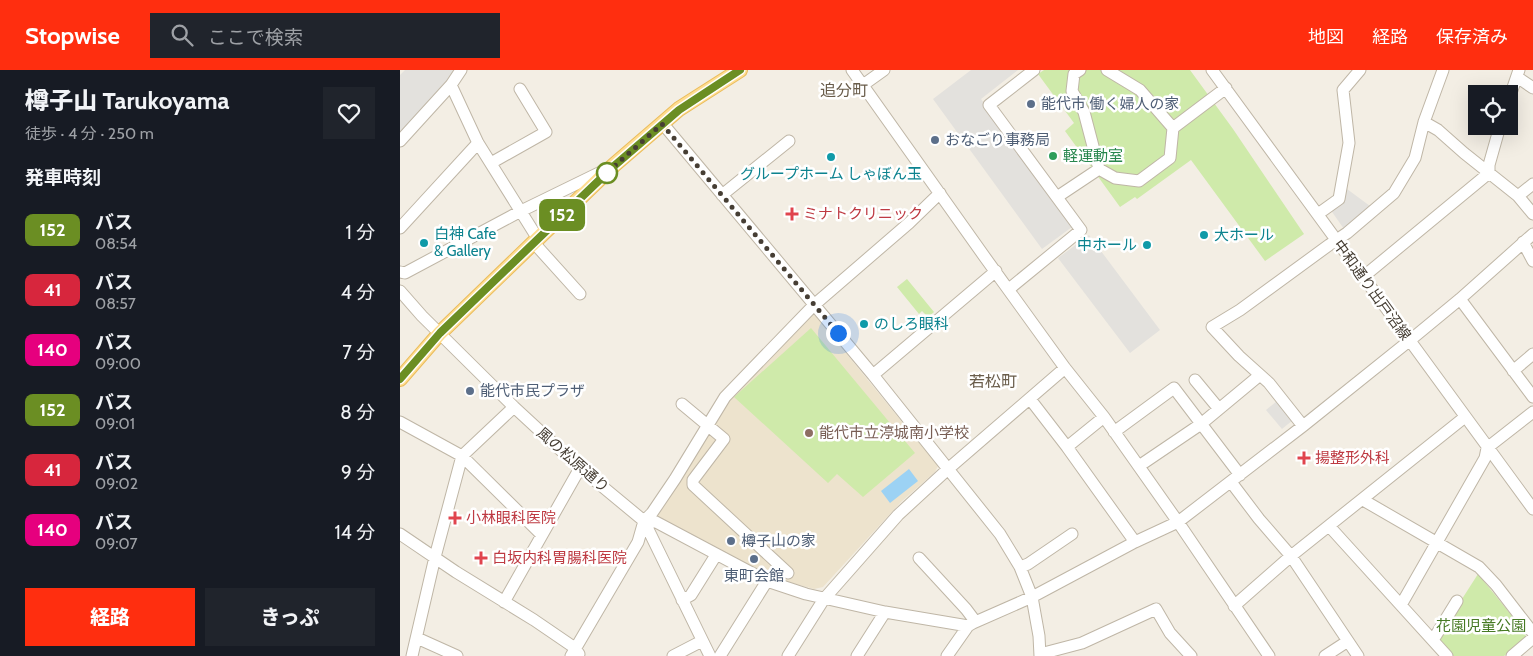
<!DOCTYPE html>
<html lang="ja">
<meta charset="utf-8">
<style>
body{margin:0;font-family:Cabin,"Noto Sans JP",sans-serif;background:#20242c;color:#f1f3f6;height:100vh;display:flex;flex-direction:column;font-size:19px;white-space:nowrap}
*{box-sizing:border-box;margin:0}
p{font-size:16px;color:#9ea1a6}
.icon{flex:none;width:28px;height:28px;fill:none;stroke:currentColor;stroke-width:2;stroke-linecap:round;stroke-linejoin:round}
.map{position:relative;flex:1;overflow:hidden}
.side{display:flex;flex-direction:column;background:#171b24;width:400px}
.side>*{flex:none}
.badge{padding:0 10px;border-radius:8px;font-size:18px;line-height:32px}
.fabs{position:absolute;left:1068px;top:15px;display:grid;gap:10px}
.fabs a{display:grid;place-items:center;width:50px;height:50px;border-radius:0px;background:#171b24;box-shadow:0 5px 20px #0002;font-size:25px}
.you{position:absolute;width:25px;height:25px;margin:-12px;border:4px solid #fff;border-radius:50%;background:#1a73e8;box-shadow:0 0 0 8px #1a73e833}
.map>.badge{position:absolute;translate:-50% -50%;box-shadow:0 0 0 2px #fff}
h2{padding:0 25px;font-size:19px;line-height:45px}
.round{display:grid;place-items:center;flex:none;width:52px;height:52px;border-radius:0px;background:#20242c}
.head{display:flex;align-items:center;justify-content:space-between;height:85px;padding:0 25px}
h1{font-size:24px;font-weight:800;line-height:38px}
.button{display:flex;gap:10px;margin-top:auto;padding:10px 25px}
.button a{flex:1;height:58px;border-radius:0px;background:#ff2e0f;color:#fff;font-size:20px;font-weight:800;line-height:58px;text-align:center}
.button a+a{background:#20242c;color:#f1f3f6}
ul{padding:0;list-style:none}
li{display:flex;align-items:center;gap:15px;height:60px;padding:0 25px}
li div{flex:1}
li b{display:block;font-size:19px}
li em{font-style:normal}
li .badge{min-width:55px;font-weight:700;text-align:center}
header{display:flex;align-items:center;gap:30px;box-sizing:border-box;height:70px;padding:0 25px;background:#ff2e0f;color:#fff}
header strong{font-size:24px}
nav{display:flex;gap:28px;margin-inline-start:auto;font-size:18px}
.search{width:350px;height:45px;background:#20242c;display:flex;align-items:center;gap:12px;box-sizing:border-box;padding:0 18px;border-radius:0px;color:#9ea1a6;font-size:19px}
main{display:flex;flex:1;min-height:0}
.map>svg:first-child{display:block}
.education{fill:#ede3cd}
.green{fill:#cfeaaa}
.parking{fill:#e3e1dd}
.water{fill:#9cd2f4}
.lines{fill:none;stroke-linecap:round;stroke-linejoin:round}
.minor-casing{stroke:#bfb6a6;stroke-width:13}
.major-casing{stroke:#eabc5b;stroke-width:16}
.minor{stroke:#fff;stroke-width:11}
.major{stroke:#ffdd91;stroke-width:14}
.line-casing{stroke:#fff;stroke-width:11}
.line{stroke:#6b8e23;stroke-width:8}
.walk{stroke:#463e34;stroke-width:5;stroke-dasharray:0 9}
.service-dot{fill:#5c6f8a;stroke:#fff;stroke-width:2}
.leisure-dot{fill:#2e9e5b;stroke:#fff;stroke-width:2}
.culture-dot{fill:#0f9aa8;stroke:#fff;stroke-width:2}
.stop-dot{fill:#fff;stroke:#6b8e23;stroke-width:2.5}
.health-dot{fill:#e0444e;stroke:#fff;stroke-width:2}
.education-dot{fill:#8d6e63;stroke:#fff;stroke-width:2}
.labels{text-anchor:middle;stroke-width:5;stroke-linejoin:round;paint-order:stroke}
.service-label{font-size:15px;fill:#4e5e75;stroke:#fff;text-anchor:start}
.leisure-label{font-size:15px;fill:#27864d;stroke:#fff;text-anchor:start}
.culture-label{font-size:15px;fill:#0d838f;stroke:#fff;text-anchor:start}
.health-label{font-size:15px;fill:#be3a42;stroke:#fff;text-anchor:start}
.street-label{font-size:15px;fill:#463e34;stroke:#fff}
.education-label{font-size:15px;fill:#785e54;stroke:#fff;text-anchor:start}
.park-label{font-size:15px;fill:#477a24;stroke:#fff}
.neighbourhood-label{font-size:16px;fill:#695c4a;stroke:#fff}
</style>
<header>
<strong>Stopwise</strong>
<div class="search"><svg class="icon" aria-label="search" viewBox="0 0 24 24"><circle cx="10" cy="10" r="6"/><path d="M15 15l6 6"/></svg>ここで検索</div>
<nav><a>地図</a><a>経路</a><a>保存済み</a></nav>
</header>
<main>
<section class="side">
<div class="head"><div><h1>樽子山 Tarukoyama</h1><p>徒歩 · 4 分 · 250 m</p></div><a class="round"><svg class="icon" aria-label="heart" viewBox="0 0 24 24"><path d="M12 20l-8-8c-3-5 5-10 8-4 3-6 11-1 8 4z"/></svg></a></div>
<h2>発車時刻</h2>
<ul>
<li><span class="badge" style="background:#6b8e23;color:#fff">152</span><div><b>バス</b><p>08:54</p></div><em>1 分</em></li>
<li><span class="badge" style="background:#d7263d;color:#fff">41</span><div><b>バス</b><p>08:57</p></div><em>4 分</em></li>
<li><span class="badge" style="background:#e6007e;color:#fff">140</span><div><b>バス</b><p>09:00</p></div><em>7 分</em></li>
<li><span class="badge" style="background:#6b8e23;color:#fff">152</span><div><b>バス</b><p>09:01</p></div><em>8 分</em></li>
<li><span class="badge" style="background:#d7263d;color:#fff">41</span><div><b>バス</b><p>09:02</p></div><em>9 分</em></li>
<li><span class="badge" style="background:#e6007e;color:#fff">140</span><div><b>バス</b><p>09:07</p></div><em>14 分</em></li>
</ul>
<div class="button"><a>経路</a><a>きっぷ</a></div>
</section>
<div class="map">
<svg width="1133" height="586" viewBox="0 0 1133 586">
<rect width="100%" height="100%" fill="#f3eee4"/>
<!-- education -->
<path class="education" d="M414 244 538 396 535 402 501 432 423 517 414 519 389 512 334 490 256 447 327 331Z"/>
<!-- green -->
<path class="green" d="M644 0H790L833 59 904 164 865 191 791 90 737 129 735 127 720 137 665 61 674 53 638 4Z
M507 209 534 242 528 247 522 241 519 244 497 217Z
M411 258 515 383 463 427 437 404 428 413 334 327Z
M1078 504 1126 563 1125 569 1104 586H1053L1037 568Z"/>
<!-- parking -->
<path class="parking" d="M5 0H55L50 8 0 65V5Z
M571 0H618L581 29 672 157 642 179 533 29Z
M947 119 970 136 944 159 930 139 941 130Z
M689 165 760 260 730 283 658 188Z
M877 331 893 350 882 359 866 340Z"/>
<!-- water -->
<path class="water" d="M509 399 518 411 490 433 481 421Z"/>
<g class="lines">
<defs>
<path id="minor" d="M452 0 584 186 665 298 704 347 778 452 869 586
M680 0 674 4 672 21 684 42 699 99 715 108 739 111 770 88 773 58 740 20 707 0
M812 0 1133 439
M1117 7 1133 18
M51 15 78 73 138 169
M463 15 484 0
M1109 29 1119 0
M1024 52 1038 60 1064 83 1118 126 1133 144
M263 54 473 305 600 464 620 497 632 527 639 566 640 586
M773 58 826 18
M0 71 51 15 61 0
M91 93 146 62 120 19
M322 125 389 71
M1118 126 1133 114
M657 127 699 99
M918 144 939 129 949 73 943 20 960 0
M0 158 78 73
M1123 172 1133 191
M134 173 180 224
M0 202 5 203 121 141 205 100
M963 207 1089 103V95L1100 56
M609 219 681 160 589 35 634 0
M0 221 22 246 114 337 180 398 244 451 310 586
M1060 229 1133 327
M1113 301 1133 284
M473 305 596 201
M795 310 819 339
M630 329 667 377 735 472
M282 334 324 369 293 410V415L388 503
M0 352 62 386 142 465
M903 356 869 313 839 286 812 257 840 240 929 175 947 163 994 123 1015 88 1024 52 1043 0
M714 362 774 318 840 405
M667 377 704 347
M739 396 801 354 860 305
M831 412 859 449 891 486 958 586
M963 430 1079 497 1096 515 1133 563
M244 451 256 452 367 511 406 524 485 542 568 556
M929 456 1047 586
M0 464 56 502 134 550 175 578 179 584
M519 488 566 539 575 551
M620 497 628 494 672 464
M282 530 291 525 316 485
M104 532 180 398
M1001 535 1085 388 1087 378 1133 342
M834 536 891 486 1065 347
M17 568 57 586
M1033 570 1057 531
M640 584 682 573 756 539 770 563 791 586
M12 586 35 487 62 386 114 337
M171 586 238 472 244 451 252 443 275 409 325 327 414 235 509 153 540 123
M273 586 302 571
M320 586 367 511
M388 586 424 529 498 445 548 399 665 298
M457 586 485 542
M547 586 568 556 573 553 632 527 735 472 778 452 903 356 1014 267 1060 229 1133 164
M925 586 948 571
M1112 586 1133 568"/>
<path id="major" d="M0 309 40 263 214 95 279 39 340 0"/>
</defs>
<!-- minor casing -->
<use href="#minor" class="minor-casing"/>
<!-- major casing -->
<use href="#major" class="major-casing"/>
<!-- minor -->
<use href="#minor" class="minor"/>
<!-- major -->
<use href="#major" class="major"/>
</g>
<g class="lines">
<defs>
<path id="line" d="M0 309 40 263 214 96 279 40 340 0"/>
</defs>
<!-- line casing -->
<use href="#line" class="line-casing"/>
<!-- line -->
<use href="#line" class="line"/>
<!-- walk -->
<path class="walk" d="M207 103 201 108 262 54 438 263"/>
</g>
<!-- markers -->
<g class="service-dot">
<circle cx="631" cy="34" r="5"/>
<circle cx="535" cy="70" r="5"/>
<circle cx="70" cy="321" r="5"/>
<circle cx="331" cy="471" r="5"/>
<circle cx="354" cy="489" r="5"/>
</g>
<circle class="leisure-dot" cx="653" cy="86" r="5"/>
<g class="culture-dot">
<circle cx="431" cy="87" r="5"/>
<circle cx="804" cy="165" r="5"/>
<circle cx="24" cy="173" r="5"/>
<circle cx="747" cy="175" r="5"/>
<circle cx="464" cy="254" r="5"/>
</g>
<circle class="stop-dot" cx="207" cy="103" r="10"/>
<g class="health-dot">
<path d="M389.5 136.5h5v5h5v5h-5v5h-5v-5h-5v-5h5z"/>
<path d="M901.5 380.5h5v5h5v5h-5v5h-5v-5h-5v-5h5z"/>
<path d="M52.5 440.5h5v5h5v5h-5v5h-5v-5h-5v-5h5z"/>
<path d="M78.5 480.5h5v5h5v5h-5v5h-5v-5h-5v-5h5z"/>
</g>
<circle class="education-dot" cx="409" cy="363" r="5"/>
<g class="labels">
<!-- service labels -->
<g class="service-label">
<text x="641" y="39">能代市 働く婦人の家</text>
<text x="545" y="75">おなごり事務局</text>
<text x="80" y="326">能代市民プラザ</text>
<text x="341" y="476">樽子山の家</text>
<text x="354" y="511" text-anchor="middle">東町会館</text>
</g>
<!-- leisure labels -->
<g class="leisure-label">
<text x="663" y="91">軽運動室</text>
</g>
<!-- culture labels -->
<g class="culture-label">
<text x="431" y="109" text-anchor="middle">グループホーム しゃぼん玉</text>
<text x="34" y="169">白神 Cafe<tspan x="34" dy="17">&amp; Gallery</tspan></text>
<text x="814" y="170">大ホール</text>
<text x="737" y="180" text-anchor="end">中ホール</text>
<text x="474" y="259">のしろ眼科</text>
</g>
<!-- health labels -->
<g class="health-label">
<text x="403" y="149">ミナトクリニック</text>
<text x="915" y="393">揚整形外科</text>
<text x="66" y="453">小林眼科医院</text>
<text x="92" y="493">白坂内科胃腸科医院</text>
</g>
<!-- street labels -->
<g class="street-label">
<text transform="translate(972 220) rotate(54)" y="5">中和通り出戸沼線</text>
<text transform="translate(173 390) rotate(41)" y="5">風の松原通り</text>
</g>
<!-- education labels -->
<g class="education-label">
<text x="419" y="368">能代市立渟城南小学校</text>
</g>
<!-- park labels -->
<g class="park-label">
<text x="1081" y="561">花園児童公園</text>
</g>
<!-- neighbourhood labels -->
<g class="neighbourhood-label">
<text x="444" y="26">追分町</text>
<text x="593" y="317">若松町</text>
</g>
</g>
</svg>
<div class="fabs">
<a><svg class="icon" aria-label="locate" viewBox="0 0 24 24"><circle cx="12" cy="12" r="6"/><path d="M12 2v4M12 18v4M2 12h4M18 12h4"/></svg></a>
</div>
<div class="you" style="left:438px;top:263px"></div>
<b class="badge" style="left:162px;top:145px;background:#6b8e23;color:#fff">152</b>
</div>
</main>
